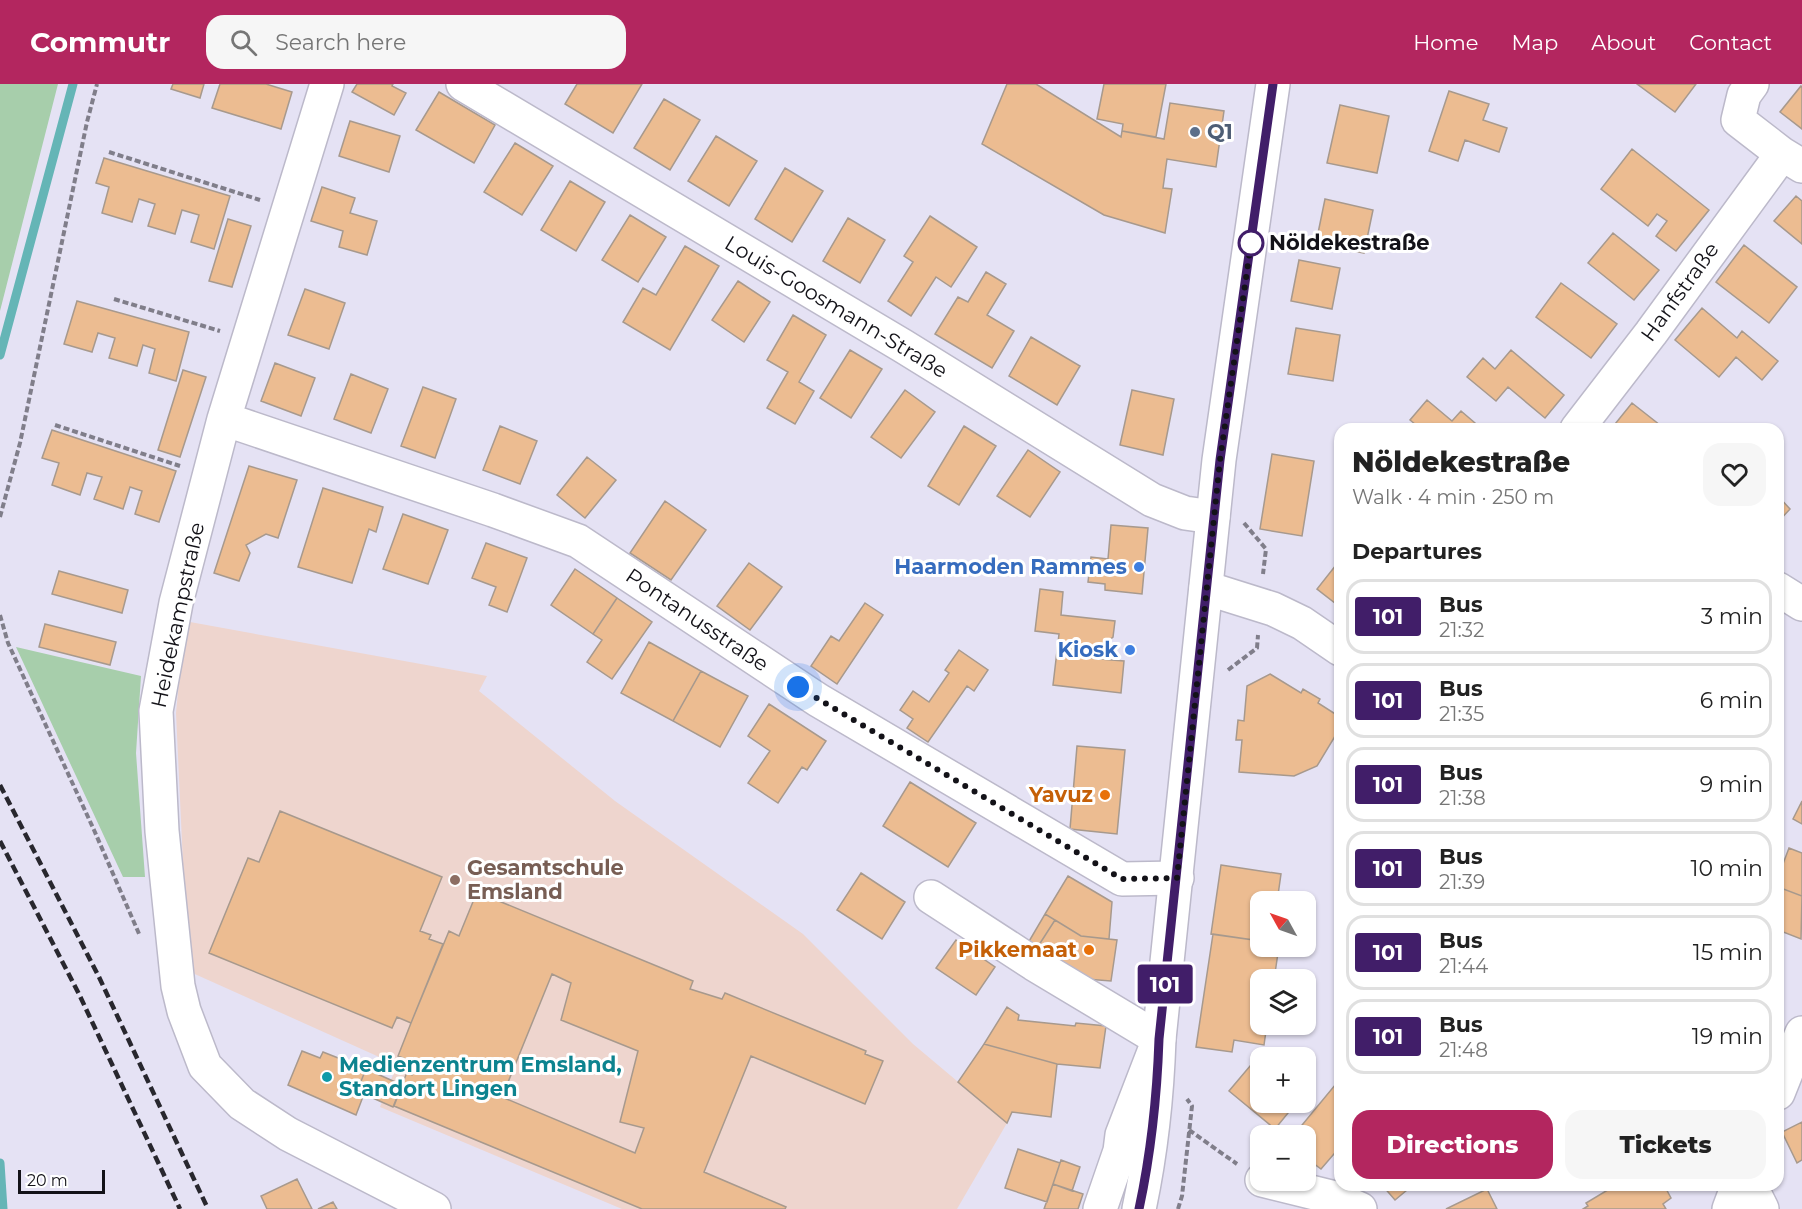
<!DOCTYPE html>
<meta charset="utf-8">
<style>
body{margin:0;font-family:Montserrat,sans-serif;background:#f6f6f6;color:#222;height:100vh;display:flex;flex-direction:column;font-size:22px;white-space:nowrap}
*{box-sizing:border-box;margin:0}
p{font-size:20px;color:#767676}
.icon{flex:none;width:33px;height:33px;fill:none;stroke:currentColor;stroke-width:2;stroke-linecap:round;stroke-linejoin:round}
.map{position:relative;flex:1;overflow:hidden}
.details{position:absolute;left:1334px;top:339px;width:450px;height:768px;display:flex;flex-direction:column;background:#fff;border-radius:18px;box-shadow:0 2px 4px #0004}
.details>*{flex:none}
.badge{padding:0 12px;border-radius:4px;font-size:21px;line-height:39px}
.needle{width:39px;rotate:310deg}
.tools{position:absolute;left:1250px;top:807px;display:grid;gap:12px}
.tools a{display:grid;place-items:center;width:66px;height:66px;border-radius:12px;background:#fff;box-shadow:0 2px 4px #0004;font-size:30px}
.scale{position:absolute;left:18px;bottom:15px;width:87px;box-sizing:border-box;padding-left:6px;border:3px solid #131218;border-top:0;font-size:16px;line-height:21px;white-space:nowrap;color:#131218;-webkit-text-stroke:4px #fff;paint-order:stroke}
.you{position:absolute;width:30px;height:30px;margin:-15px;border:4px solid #fff;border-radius:50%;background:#1a73e8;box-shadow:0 0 0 9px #1a73e833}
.map>.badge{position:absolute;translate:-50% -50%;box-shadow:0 0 0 3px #fff}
h2{padding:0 18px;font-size:22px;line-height:54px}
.round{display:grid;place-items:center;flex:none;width:63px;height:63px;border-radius:18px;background:#f6f6f6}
.head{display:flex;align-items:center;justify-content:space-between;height:102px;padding:0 18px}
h1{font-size:28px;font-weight:800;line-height:45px}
.action{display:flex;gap:12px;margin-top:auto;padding:12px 18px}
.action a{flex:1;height:69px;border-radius:18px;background:#b3265f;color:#fff;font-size:24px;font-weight:800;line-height:69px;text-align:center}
.action a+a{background:#f6f6f6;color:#222}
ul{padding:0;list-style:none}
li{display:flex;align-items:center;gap:18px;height:75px;margin:0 12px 9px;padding:0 6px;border:3px solid #e0e0e0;border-radius:18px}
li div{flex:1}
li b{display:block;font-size:22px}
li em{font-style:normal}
li .badge{min-width:66px;font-weight:700;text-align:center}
header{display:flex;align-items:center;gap:36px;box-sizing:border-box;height:84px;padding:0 30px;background:#b3265f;color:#fff}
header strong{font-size:28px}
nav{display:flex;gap:33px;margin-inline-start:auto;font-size:21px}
.search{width:420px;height:54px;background:#f6f6f6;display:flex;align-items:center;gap:15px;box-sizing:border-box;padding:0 21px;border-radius:18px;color:#767676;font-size:22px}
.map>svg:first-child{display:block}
.education{fill:#eed5ce}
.green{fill:#a7ceab}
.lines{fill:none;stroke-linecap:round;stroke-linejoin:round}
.stream{stroke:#65b5b6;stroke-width:9}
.building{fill:#ecbc91;stroke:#a7998d;stroke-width:1.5;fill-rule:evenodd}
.minor-casing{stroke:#bcb9ca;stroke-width:36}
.tertiary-casing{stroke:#bcb9ca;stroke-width:36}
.path{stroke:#807e8a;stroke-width:4;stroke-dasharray:6 3;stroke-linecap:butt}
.minor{stroke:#fff;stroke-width:33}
.tertiary{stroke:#fff;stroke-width:33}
.rail{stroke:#28272e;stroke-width:4.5;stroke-dasharray:9 4.5;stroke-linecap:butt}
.line-casing{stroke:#fff;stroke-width:14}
.line{stroke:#411e69;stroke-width:9}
.walk{stroke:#131218;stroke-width:6;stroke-dasharray:0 10.8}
.service-dot{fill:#5c6f8a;stroke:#fff;stroke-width:2}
.stop-dot{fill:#fff;stroke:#411e69;stroke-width:3}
.shop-dot{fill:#3f7fe0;stroke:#fff;stroke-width:2}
.food-dot{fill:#e8710a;stroke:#fff;stroke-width:2}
.education-dot{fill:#8d6e63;stroke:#fff;stroke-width:2}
.culture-dot{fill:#0f9aa8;stroke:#fff;stroke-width:2}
.labels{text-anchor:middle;stroke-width:6;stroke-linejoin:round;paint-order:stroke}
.service-label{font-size:21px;font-weight:bold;fill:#4e5e75;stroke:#fff;text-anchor:start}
.stop-label{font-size:21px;font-weight:bold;fill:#131218;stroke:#fff;text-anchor:start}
.street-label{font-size:21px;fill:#131218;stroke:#fff}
.shop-label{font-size:21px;font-weight:bold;fill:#366cbe;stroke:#fff;text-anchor:end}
.food-label{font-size:21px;font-weight:bold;fill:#c56008;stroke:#fff;text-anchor:end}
.education-label{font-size:21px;font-weight:bold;fill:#785e54;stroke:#fff;text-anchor:start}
.culture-label{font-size:21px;font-weight:bold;fill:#0d838f;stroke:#fff;text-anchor:start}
</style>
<header>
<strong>Commutr</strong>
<div class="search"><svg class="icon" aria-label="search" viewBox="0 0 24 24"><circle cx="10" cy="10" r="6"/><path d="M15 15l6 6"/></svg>Search here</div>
<nav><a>Home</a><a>Map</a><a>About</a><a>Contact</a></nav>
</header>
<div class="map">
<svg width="1802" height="1125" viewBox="0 0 1802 1125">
<rect width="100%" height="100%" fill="#e5e2f4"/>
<!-- education -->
<path class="education" d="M190 538 487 592 479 607 615 717 803 850 913 960 1007 1039 957 1125H622L380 1023 397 981 188 887 176 629 181 577Z"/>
<!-- green -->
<path class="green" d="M0 0H58L0 227Z
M16 563 141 592 136 669 145 793H123Z"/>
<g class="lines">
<!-- stream -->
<path class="stream" d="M0 271 73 0
M0 1079 3 1125"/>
</g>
<!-- building -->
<path class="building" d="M173 0H204L200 14 171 5Z
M220 0H266L292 8 281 45 212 24Z
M357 0H393L392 2 406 9 394 31 352 8Z
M577 0H642L613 49 565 20Z
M1007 0H1036L1121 53 1122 47 1164 55 1170 19 1224 27 1216 83 1167 75 1163 104 1172 105 1165 149 1104 131 982 60Z
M1104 0H1166L1156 53 1122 47 1123 40 1097 35Z
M1637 0H1696L1675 28Z
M1801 2 1802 4V45L1780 28Z
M1449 7 1489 20 1483 36 1507 44 1499 68 1465 56 1458 77 1429 67Z
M439 8 495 41 474 79 416 46Z
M664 15 700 36 670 86 634 64Z
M1340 21 1389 32 1377 89 1327 79Z
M350 37 400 52 389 88 339 72Z
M716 52 757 77 729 122 688 97Z
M515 59 553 82 522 131 484 108Z
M1632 65 1709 126 1676 167 1656 152 1667 137 1657 130 1648 142 1601 105Z
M104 74 230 112 214 165 191 158 199 131 182 126 175 150 148 142 155 120 139 115 132 138 102 129 109 103 96 99Z
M785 84 823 107 792 158 755 135Z
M570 97 605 118 576 167 541 146Z
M322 103 355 114 350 129 377 137 367 171 339 163 343 147 311 137Z
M1796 112 1802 117V160L1774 137Z
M1325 115 1373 126 1364 169 1316 159Z
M630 131 666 153 638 198 602 176Z
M930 132 977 163 951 203 936 193 911 232 888 217 913 178 904 172Z
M848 134 885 156 860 199 823 177Z
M228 135 251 142 232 203 209 197Z
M1613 149 1659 186 1634 216 1588 179Z
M1744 161 1797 203 1769 239 1716 198Z
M685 162 719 182 670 266 623 238 643 204 656 211Z
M1299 176 1340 184 1332 225 1291 217Z
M986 188 1006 200 987 231 1014 247 992 284 935 250 958 213 968 218Z
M738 197 770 218 744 258 712 236Z
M1561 199 1617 240 1591 274 1536 233Z
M305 205 345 219 329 265 288 251Z
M77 217 189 248 176 297 149 289 155 265 143 261 137 282 109 274 115 254 98 249 92 268 64 260Z
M1702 224 1737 254 1742 247 1778 277 1762 296 1736 273 1719 293 1675 256Z
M793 231 826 251 799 298 814 307 795 340 767 324 788 288 767 276Z
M1296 244 1340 251 1333 297 1288 290Z
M1031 253 1080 282 1057 321 1009 292Z
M850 266 882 285 851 334 820 314Z
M1511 266 1564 311 1545 334 1508 303 1496 317 1467 293 1483 274 1495 285Z
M275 279 315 294 301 332 261 317Z
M183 286 206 293 180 373 158 366Z
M351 290 388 305 371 349 334 335Z
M423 303 456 315 435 374 401 362Z
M905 306 935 328 901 374 871 353Z
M1132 306 1174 315 1163 371 1120 361Z
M1427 316 1452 337 1461 327 1482 345H1421L1410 336Z
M1632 319 1665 345H1611Z
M500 342 537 357 520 400 483 386Z
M964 342 996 362 959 421 928 402Z
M52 346 176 387 159 438 135 430 142 407 130 403 123 425 94 415 102 393 87 389 80 411 52 401 59 379 42 374Z
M1028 366 1060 388 1030 433 997 412Z
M1272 370 1314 377 1302 452 1260 445Z
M587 373 616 396 585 434 557 411Z
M249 382 297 396 278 454 266 450 246 461 250 469 239 497 214 489Z
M323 404 383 423 376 448 369 445 352 499 298 483Z
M1778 412 1790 425 1778 438Z
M665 417 706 446 671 496 630 469Z
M403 430 448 446 428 500 383 485Z
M1111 441 1148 444 1142 510 1105 506V500L1088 498 1091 473 1108 475Z
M486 459 527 474 507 528 489 521 496 503 472 494Z
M1340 476V523L1317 505Z
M749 479 782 503 750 546 717 522Z
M575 485 617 514 593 550 551 521Z
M59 487 128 506 122 529 52 510Z
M1040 505 1063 508 1061 531 1115 537 1113 553 1087 574 1124 577 1121 609 1053 601 1059 550 1035 547Z
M617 514 652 538 612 595 587 578 602 556 593 550Z
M865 519 883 531 837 600 811 582 831 552 839 557Z
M45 540 116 558 110 581 39 563Z
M649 558 701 587 673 637 621 609Z
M959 566 988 586 974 607 967 602 928 658 907 644 913 635 900 626 913 607 929 618 949 589 945 586Z
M701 587 748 612 720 663 673 637Z
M1270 590 1301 609 1303 605 1320 615 1318 619 1340 633V644L1317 682 1294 692 1239 688 1242 656H1236L1238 636 1244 637 1247 602Z
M769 620 826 657 807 686 802 683 778 719 748 699 770 667 748 652Z
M1077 662 1125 666 1117 750 1070 745Z
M910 698 976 739 948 783 883 742Z
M1802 717V740L1793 735Z
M280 727 442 793 420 847 431 851 429 855 443 860 411 939 397 933 392 944 209 869 248 774 259 778Z
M1789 764 1802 769V812L1778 803V793Z
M1221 781 1281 790 1277 818H1260V857L1211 850Z
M861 789 905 818 882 855 837 826Z
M1068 792 1112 818 1109 855 1081 852 1045 830Z
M1778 803 1802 812 1801 855 1778 846Z
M477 808 693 897 690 905 722 915 725 909 866 967 865 970 883 977 865 1020 751 972 704 1088 786 1123 785 1125H642L394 1022 407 988 412 991 417 980 398 972 411 939 449 847 459 852ZM552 890 571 899 561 936 638 967 620 1038 644 1044 635 1069 502 1013Z
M1045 830 1055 836 1037 864 1028 859Z
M1055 836 1081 852 1117 856 1111 897 1086 895 1037 864Z
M1213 850 1260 857V862H1279L1274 896H1260V940H1267L1264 961 1234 956 1232 968 1196 963Z
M956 856 995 883 976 911 936 884Z
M1007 923 1019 931 1018 936 1075 942 1076 939 1106 942 1100 984 1057 980 984 960Z
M984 960 1057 980 1051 1033 1012 1028 1007 1039 958 998Z
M302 967 320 974 323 968 366 985 357 1007 364 1010 356 1031 288 1001Z
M1261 969 1266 974H1260V1018H1297L1275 1045 1229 1007Z
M366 985 402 1001 393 1023 357 1007Z
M1340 995V1063L1321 1085 1305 1073V1052H1293Z
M1802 1038V1076L1797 1079 1782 1048Z
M1018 1065 1060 1079 1047 1118 1005 1104Z
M1061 1076 1080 1083 1072 1107 1053 1100Z
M297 1095 312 1125H267L261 1112Z
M1053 1100 1083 1110 1078 1125H1044Z
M1382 1101H1413L1395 1116Z
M1616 1101H1664L1671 1114 1663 1120 1666 1125H1583L1588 1122 1586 1119Z
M1487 1105 1497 1125H1446Z
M333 1118 337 1125H318Z"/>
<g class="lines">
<defs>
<path id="minor" d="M327 0 224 335 176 519 156 627 162 747 178 902 184 927 205 982 242 1020 288 1050 434 1125
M463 0 903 262 1152 416 1185 429 1213 433
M1752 0 1744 11 1738 36 1782 70 1802 82
M224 335 493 426 578 457 818 616 1122 795 1177 794
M1577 345 1651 249 1782 70
M1206 504 1273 525 1302 539 1340 565
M1778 505 1802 520
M931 813 1034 880 1159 955 1122 1051 1120 1067 1100 1125
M1778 1009 1802 949
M1262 1096 1335 1114 1360 1125
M1750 1101 1762 1125
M1729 1125 1738 1101"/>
<path id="tertiary" d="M1139 1125C1151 1069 1157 1013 1159 955L1219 376 1273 0"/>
</defs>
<!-- minor casing -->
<use href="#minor" class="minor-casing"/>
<!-- tertiary casing -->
<use href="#tertiary" class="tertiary-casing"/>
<!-- path -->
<path class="path" d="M109 68 260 116
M114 215 220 247
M55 341 180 382
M0 433 20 359 87 38 97 0
M1244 439 1266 465 1263 490
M0 531 8 559 94 746 140 852
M1228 586 1257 564 1258 551
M1189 1046 1237 1080
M1178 1125 1182 1112 1192 1022 1187 1015"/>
<!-- minor -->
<use href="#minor" class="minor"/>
<!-- tertiary -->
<use href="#tertiary" class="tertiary"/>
<!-- rail -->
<path class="rail" d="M0 701 99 893 208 1125
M0 757 79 910 180 1125"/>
</g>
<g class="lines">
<defs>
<path id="line" d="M1139 1125C1151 1069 1157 1013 1159 955L1220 376 1273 0"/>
</defs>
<!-- line casing -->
<use href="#line" class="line-casing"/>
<!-- line -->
<use href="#line" class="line"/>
<!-- walk -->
<path class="walk" d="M798 603 1122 795 1177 794 1220 376 1251 159"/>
</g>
<!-- markers -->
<circle class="service-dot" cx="1195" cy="48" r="6"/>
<circle class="stop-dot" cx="1251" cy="159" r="12"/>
<g class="shop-dot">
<circle cx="1139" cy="483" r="6"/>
<circle cx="1130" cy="566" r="6"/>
</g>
<g class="food-dot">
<circle cx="1105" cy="711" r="6"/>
<circle cx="1089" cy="866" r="6"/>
</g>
<circle class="education-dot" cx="455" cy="796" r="6"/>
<circle class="culture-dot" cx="327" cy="993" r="6"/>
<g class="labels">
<!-- service labels -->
<g class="service-label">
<text x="1207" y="55">Q1</text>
</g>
<!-- stop labels -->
<g class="stop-label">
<text x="1269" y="166">Nöldekestraße</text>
</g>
<!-- street labels -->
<g class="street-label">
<text transform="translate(1680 208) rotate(-54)" y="7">Hanfstraße</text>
<text transform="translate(836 223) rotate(31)" y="7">Louis-Goosmann-Straße</text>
<text transform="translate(178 531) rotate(-78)" y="7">Heidekampstraße</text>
<text transform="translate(697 536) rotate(34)" y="7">Pontanusstraße</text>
</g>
<!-- shop labels -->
<g class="shop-label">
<text x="1127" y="490">Haarmoden Rammes</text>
<text x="1118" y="573">Kiosk</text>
</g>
<!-- food labels -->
<g class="food-label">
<text x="1093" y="718">Yavuz</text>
<text x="1077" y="873">Pikkemaat</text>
</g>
<!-- education labels -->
<g class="education-label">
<text x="467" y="791">Gesamtschule<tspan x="467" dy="24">Emsland</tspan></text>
</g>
<!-- culture labels -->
<g class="culture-label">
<text x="339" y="988">Medienzentrum Emsland,<tspan x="339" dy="24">Standort Lingen</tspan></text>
</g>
</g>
</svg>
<div class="tools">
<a><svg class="needle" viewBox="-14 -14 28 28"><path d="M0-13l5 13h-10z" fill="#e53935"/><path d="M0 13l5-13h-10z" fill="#767676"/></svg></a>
<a><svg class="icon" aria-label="layers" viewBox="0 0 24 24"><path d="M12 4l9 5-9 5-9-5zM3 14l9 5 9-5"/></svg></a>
<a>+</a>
<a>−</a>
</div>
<div class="scale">20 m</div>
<div class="you" style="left:798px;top:603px"></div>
<b class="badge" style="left:1165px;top:900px;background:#411e69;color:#fff">101</b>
<section class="details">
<div class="head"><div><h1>Nöldekestraße</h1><p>Walk · 4 min · 250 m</p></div><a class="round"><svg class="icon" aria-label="heart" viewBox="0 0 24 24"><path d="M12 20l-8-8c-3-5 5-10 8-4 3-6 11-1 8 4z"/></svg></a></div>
<h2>Departures</h2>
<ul>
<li><span class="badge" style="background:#411e69;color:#fff">101</span><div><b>Bus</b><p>21:32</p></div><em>3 min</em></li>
<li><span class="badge" style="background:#411e69;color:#fff">101</span><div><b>Bus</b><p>21:35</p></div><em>6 min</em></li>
<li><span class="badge" style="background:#411e69;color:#fff">101</span><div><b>Bus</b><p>21:38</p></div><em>9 min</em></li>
<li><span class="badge" style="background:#411e69;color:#fff">101</span><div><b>Bus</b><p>21:39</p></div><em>10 min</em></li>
<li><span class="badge" style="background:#411e69;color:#fff">101</span><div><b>Bus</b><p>21:44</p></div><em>15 min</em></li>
<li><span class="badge" style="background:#411e69;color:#fff">101</span><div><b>Bus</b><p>21:48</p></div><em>19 min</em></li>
</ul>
<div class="action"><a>Directions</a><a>Tickets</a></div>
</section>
</div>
